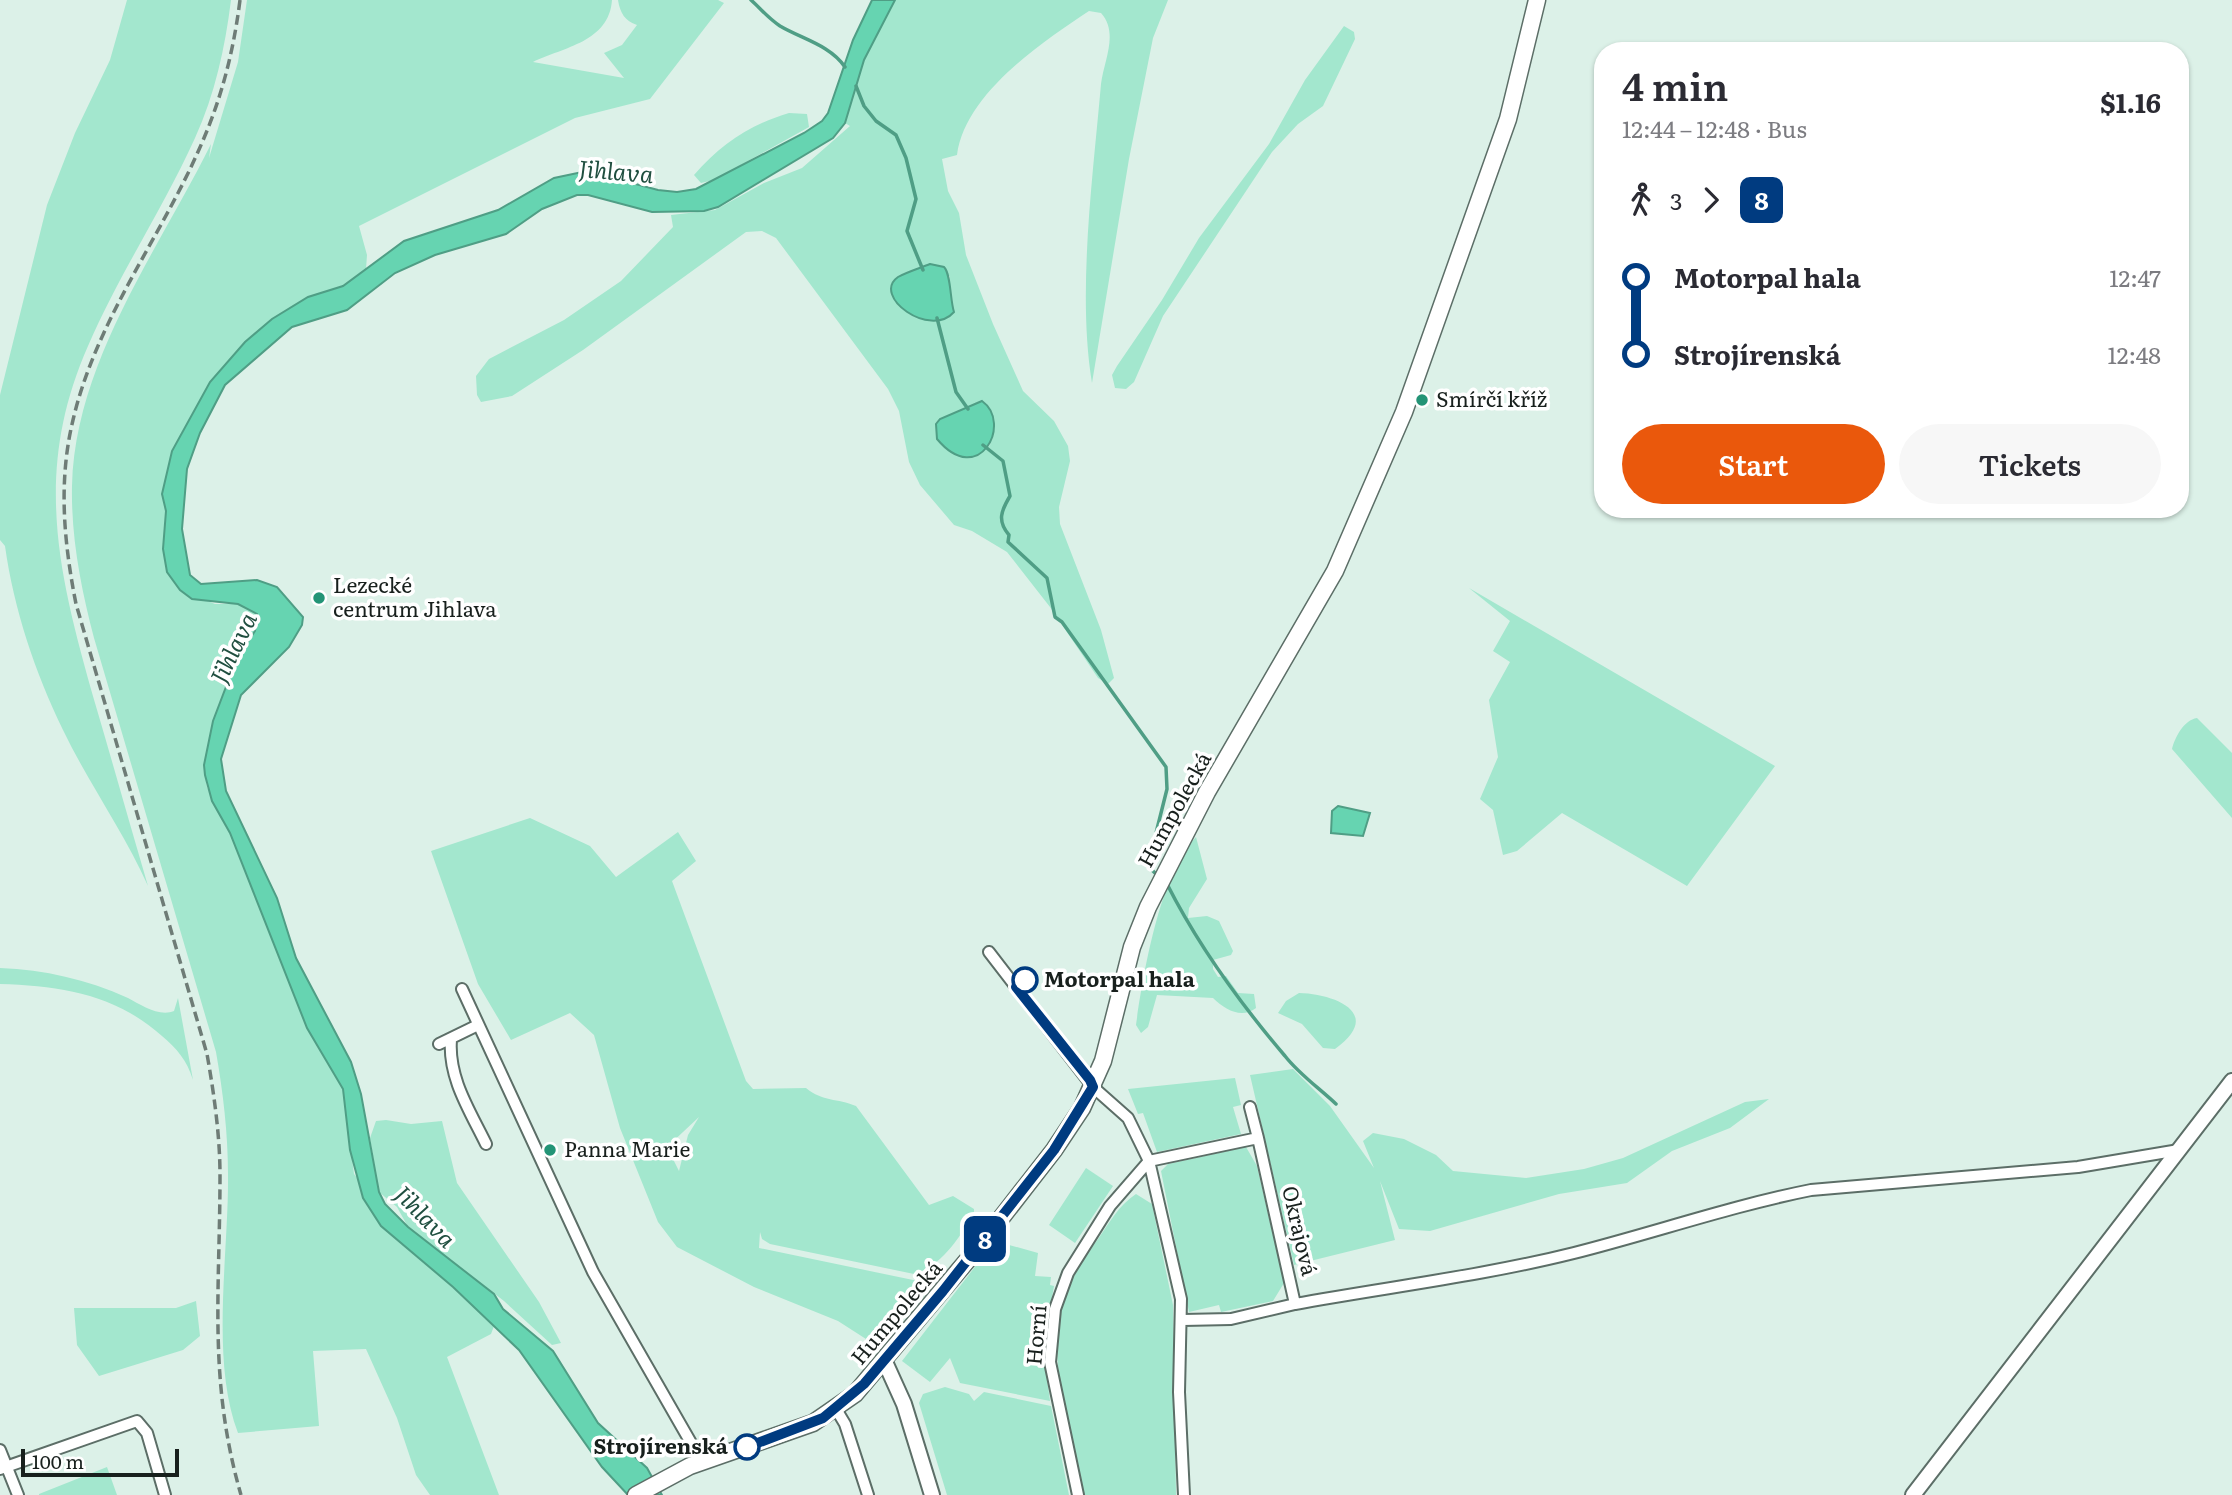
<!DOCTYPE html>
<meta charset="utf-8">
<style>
body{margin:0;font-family:Literata,serif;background:#f7f7f7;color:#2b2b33;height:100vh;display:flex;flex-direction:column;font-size:26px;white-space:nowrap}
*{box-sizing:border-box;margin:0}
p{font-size:23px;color:#7c7c81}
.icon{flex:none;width:38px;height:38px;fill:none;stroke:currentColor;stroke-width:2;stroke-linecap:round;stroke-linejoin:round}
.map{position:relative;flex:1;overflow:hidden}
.details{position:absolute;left:1594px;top:42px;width:595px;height:476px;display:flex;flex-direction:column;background:#fff;border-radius:28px;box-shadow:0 2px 5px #0004}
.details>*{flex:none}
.badge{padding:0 14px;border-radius:10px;font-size:24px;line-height:46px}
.scale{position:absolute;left:21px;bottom:18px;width:158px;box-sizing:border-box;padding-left:7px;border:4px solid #18201d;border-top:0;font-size:19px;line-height:24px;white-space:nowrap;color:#18201d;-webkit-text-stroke:5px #fff;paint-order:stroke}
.map>.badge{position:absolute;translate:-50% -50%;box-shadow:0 0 0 4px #fff}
.legs{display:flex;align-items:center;gap:10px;height:77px;padding:0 28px;font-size:23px}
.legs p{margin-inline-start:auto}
.overview{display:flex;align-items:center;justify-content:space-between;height:119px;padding:0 28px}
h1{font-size:38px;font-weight:600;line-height:52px}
.primary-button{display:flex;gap:14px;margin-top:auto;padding:14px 28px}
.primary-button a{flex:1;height:80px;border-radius:42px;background:#ea580c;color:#fff;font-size:28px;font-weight:600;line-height:80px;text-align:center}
.primary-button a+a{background:#f7f7f7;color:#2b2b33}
ul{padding:0 28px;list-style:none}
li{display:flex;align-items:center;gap:24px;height:77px;font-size:26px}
li i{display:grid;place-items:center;width:10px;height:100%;margin:0 9px;background:currentColor}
li i::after{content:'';width:18px;height:18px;margin:-9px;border:5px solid;border-radius:50%;background:#fff}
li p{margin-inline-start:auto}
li:first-child i{background:linear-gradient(#0000 50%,currentColor 0)}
li:last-child i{background:linear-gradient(currentColor 50%,#0000 0)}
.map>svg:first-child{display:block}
.green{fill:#a3e7ce;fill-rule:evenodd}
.water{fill:#66d4b1;stroke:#4f9e85;stroke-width:2}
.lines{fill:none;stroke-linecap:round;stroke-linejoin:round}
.stream{stroke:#4f9e85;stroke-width:3.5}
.minor-casing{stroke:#5c6e67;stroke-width:14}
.tertiary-casing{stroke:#5c6e67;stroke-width:18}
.secondary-casing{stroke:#5c6e67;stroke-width:19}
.minor{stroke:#fff;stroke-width:10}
.tertiary{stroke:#fff;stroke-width:14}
.secondary{stroke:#fff;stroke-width:16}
.rail{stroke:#6e7c76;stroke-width:3.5;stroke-dasharray:10 5;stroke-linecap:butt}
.line-1-casing{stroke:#fff;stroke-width:16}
.line-1{stroke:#003b80;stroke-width:10}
.poi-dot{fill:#239476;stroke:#fff;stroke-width:2.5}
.stop-1-dot{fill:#fff;stroke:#003b80;stroke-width:3.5}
.labels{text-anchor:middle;stroke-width:7;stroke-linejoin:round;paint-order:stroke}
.poi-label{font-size:21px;fill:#18201d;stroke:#fff;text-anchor:start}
.street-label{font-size:21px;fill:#18201d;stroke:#fff}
.stop-label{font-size:21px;font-weight:bold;fill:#18201d;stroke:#fff;text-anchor:start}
.water-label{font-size:23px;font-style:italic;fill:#204f40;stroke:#fff}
</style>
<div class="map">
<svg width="2232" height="1495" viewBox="0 0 2232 1495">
<rect width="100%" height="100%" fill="#dcf1e8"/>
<!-- green -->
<path class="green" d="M127 0H231C225 48 215 94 195 138 163 209 119 274 88 346 32 473 59 576 95 703 113 764 130 825 148 886 124 832 89 784 63 730 35 672 14 610 5 546L0 540V395L47 205 75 133 110 60Z
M247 0H612C609 42 564 47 533 62L624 78 604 53 622 45 637 25C625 21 620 13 618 0H718L724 3 650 99 575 118 359 226 367 255 366 269 343 286 308 297 272 319 245 342 210 382 172 451 163 549 167 572 180 590 215 604H238L257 614 255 631 237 658 213 721 204 765 207 787 230 833 307 1028 343 1089 354 1174 427 1264 494 1326 491 1334 447 1357 499 1495H430L416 1475 397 1418 366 1349 313 1351 319 1426 238 1433C210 1360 229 1252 228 1174 228 1133 223 1092 216 1052L94 638C81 588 71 538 72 486 75 362 158 251 211 144L209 158 238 62Z
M895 0H1168L1153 38 1129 159 1092 383C1077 293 1093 176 1101 84 1104 60 1119 33 1101 13L1089 11C1041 43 965 94 957 155L942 159 948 191 959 213 966 255 993 324 1023 391 1054 421 1068 446 1070 461 1059 507 1060 524 1101 630 1114 678 1108 684 1098 678 1050 607 1007 552 972 531 954 525 920 485 909 462 899 411 888 389 776 238 762 231 746 232 583 350 512 396 481 402 477 395 476 376 489 359 564 320 621 281 673 227 671 215 715 210 764 183 802 168 850 126 845 123 864 60ZM950 276 948 292 952 307 938 321 915 316 895 301ZM972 405 991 416 994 428 990 445 985 448 940 419Z
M1344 26 1354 32 1355 39 1323 106 1298 124 1272 152 1163 316 1134 382 1126 389 1115 388 1112 375 1117 366 1162 300 1199 238 1269 144 1305 80Z
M789 113 807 114 809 127 714 180 701 183 694 175C721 144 749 125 789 113Z
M1469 588 1775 766 1687 886 1562 813 1517 851 1503 855 1493 810 1480 799 1498 757 1489 700 1510 662 1493 651 1510 621Z
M2197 718 2232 753V818L2172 749C2175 737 2184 720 2197 718Z
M530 818 590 846 616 877 678 832 696 861 672 881 746 1081 753 1089 806 1088C823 1102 837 1098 856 1106L929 1205 953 1196 974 1209V1215C959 1237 942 1266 914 1274L770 1244 762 1239 760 1232 759 1248 918 1281 866 1339 838 1321 754 1287 677 1247 658 1222 620 1128 594 1035 570 1013 511 1040 478 984 431 851ZM699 1117 688 1135 679 1171 667 1147Z
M1196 837 1207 879 1189 908 1188 918 1207 916 1219 921 1233 951 1231 955 1213 960V969L1218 977 1226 976 1238 993 1254 994 1256 1008C1242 1019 1225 1010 1213 998L1157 995 1148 1027 1141 1033 1136 1025C1143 975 1160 873 1196 837Z
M0 968C45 970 86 979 128 998 141 1005 159 1017 174 1011L178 998 193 1080C187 1060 177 1049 162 1036 115 994 61 986 0 984Z
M1299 993C1336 994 1384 1014 1335 1049L1323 1048 1302 1024 1278 1013 1286 1001Z
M1293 1069 1330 1106 1374 1168 1363 1141 1373 1133 1404 1139 1436 1155 1453 1171 1526 1178 1584 1169 1623 1158 1745 1102 1769 1099 1730 1128 1672 1151 1627 1183 1559 1194 1430 1231 1399 1229 1380 1181 1395 1240 1294 1265 1250 1075Z
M1235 1078 1241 1105 1233 1107 1241 1134 1157 1152 1143 1113 1138 1114 1128 1089Z
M386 1120 411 1124 442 1121 457 1183 539 1302 561 1343 552 1345 504 1301 408 1227 397 1207 379 1192 370 1138 376 1121Z
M1246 1147 1257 1166 1284 1283 1273 1301 1221 1312 1219 1305 1189 1312 1161 1171 1168 1164Z
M1086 1168 1113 1186 1075 1243 1049 1225Z
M1136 1194 1152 1204 1173 1305 1176 1495H1083C1071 1434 1045 1361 1064 1300 1071 1278 1085 1257 1098 1239 1109 1223 1119 1205 1136 1194Z
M995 1241 1038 1253 1035 1276 1051 1277 1050 1285 1054 1286 1043 1350 1050 1401 960 1383 950 1358 930 1382 902 1361Z
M196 1301 200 1336 183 1350 99 1376 77 1345 74 1308H176Z
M945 1387 969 1394 974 1401 984 1392 1051 1406 1069 1495H947L919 1403 923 1394Z
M107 1467 117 1495H39V1494Z"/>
<!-- water -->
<path class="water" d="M872 0H895L864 60 845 123 833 138 718 207 704 211 652 212 588 195H577L542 209 506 234 435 255 395 273 347 310 292 327 225 385 200 433 187 469 182 529 190 575 201 584 257 580 277 587 303 617 302 625 289 647 241 695 221 759 226 791 277 898 296 958 351 1062 361 1094 379 1192 385 1204 408 1227 494 1294 503 1309 553 1351 598 1423 647 1468 662 1495H628L602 1467 519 1350 453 1287 381 1226 363 1198 350 1150 343 1089 307 1028 230 833 212 801 205 775 204 765 213 721 237 658 255 631 257 614 238 604 192 599 180 590 167 572 163 549 166 511 162 494 172 451 210 382 245 342 272 319 308 297 343 286 404 241 498 210 554 178 587 171 658 190 677 192 696 189 804 133 822 121 828 113 853 40Z
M930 264 944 267C951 274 950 300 954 312 930 339 871 296 898 277 907 272 920 268 930 264Z
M982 401C1013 423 979 489 937 439L936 424 940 419Z
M1338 806 1370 813 1363 836 1331 833 1332 811Z"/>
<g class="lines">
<!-- stream -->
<path class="stream" d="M751 0C761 9 768 18 780 26 802 39 830 45 845 67
M856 86 864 106 876 121 896 135 906 158 916 199 907 231 923 270
M937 318 956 392 968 409
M983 445 1003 461 1010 496C1001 511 997 521 1009 535L1008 542 1047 578 1055 617 1062 622 1166 767 1167 789 1150 857 1149 867 1156 874
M1167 884C1199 947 1239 1002 1285 1056 1299 1074 1319 1088 1336 1104"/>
<defs>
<path id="minor" d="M989 952 1093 1087 1128 1118 1149 1161 1181 1299 1179 1392 1184 1495
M462 989 593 1272 702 1462
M451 1040C448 1078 470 1111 486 1144
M439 1044 478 1025
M1250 1107 1258 1138
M1295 1304C1388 1287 1482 1276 1574 1253 1653 1233 1731 1206 1811 1190L2078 1167 2179 1150
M836 1409 845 1424 868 1495
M0 1450 18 1495
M0 1469 137 1421 147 1433 165 1495
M1078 1495 1050 1362 1055 1309 1068 1273 1110 1206 1149 1161 1258 1138 1295 1304 1231 1319 1183 1320"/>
<path id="tertiary" d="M885 1362 904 1404 932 1495
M1913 1495 2232 1081"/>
<path id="secondary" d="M636 1495 690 1466 813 1423 855 1394 981 1244 1054 1150 1082 1108 1103 1061 1132 947 1148 907 1207 792 1335 571 1404 412 1508 119 1537 0"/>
</defs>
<!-- minor casing -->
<use href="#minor" class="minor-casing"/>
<!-- tertiary casing -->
<use href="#tertiary" class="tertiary-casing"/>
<!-- secondary casing -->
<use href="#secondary" class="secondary-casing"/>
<!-- minor -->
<use href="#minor" class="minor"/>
<!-- tertiary -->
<use href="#tertiary" class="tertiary"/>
<!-- secondary -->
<use href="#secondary" class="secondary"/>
<!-- rail -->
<path class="rail" d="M240 0C234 48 223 93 204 138 164 234 97 317 73 420 58 482 64 543 76 604L207 1054C214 1094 220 1135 220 1176 220 1291 208 1381 241 1495"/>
</g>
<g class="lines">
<defs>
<path id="line-1" d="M747 1447 823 1418 864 1384 943 1291 1054 1150 1093 1087 1090 1080 1016 987 1025 980"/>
</defs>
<!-- line-1 casing -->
<use href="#line-1" class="line-1-casing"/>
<!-- line-1 -->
<use href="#line-1" class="line-1"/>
</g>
<!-- markers -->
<g class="poi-dot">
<circle cx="1422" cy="400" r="7"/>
<circle cx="319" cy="598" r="7"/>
<circle cx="550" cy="1150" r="7"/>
</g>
<g class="stop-1-dot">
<circle cx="1025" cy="980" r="12"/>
<circle cx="747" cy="1447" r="12"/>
</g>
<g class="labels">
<!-- poi labels -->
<g class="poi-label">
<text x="1436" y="407">Smírčí kříž</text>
<text x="333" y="593">Lezecké<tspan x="333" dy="24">centrum Jihlava</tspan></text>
<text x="564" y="1157">Panna Marie</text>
</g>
<!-- street labels -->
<g class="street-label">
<text transform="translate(1175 810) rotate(-61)" y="7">Humpolecká</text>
<text transform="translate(1299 1231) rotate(77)" y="7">Okrajová</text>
<text transform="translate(897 1313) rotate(-50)" y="7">Humpolecká</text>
<text transform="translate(1037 1335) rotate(-85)" y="7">Horní</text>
</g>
<!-- stop labels -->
<g class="stop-label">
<text x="1044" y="987">Motorpal hala</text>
<text x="728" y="1454" text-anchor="end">Strojírenská</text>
</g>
<!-- water labels -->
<g class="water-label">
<text transform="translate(616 172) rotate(5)" y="8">Jihlava</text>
<text transform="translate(234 648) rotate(-64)" y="8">Jihlava</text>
<text transform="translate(425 1217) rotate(46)" y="8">Jihlava</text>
</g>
</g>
</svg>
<div class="scale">100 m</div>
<b class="badge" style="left:985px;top:1239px;background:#003b80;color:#fff">8</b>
<section class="details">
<div class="overview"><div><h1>4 min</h1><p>12:44 – 12:48 · Bus</p></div><b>$1.16</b></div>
<div class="legs"><svg class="icon" aria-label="walk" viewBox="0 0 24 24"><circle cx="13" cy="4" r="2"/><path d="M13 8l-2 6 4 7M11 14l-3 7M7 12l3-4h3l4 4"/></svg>3<svg class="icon" aria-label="forward" viewBox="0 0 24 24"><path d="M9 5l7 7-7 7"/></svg><b class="badge" style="background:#003b80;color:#fff">8</b></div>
<ul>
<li><i style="color:#003b80"></i><b>Motorpal hala</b><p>12:47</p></li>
<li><i style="color:#003b80"></i><b>Strojírenská</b><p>12:48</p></li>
</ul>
<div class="primary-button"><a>Start</a><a>Tickets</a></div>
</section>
</div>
